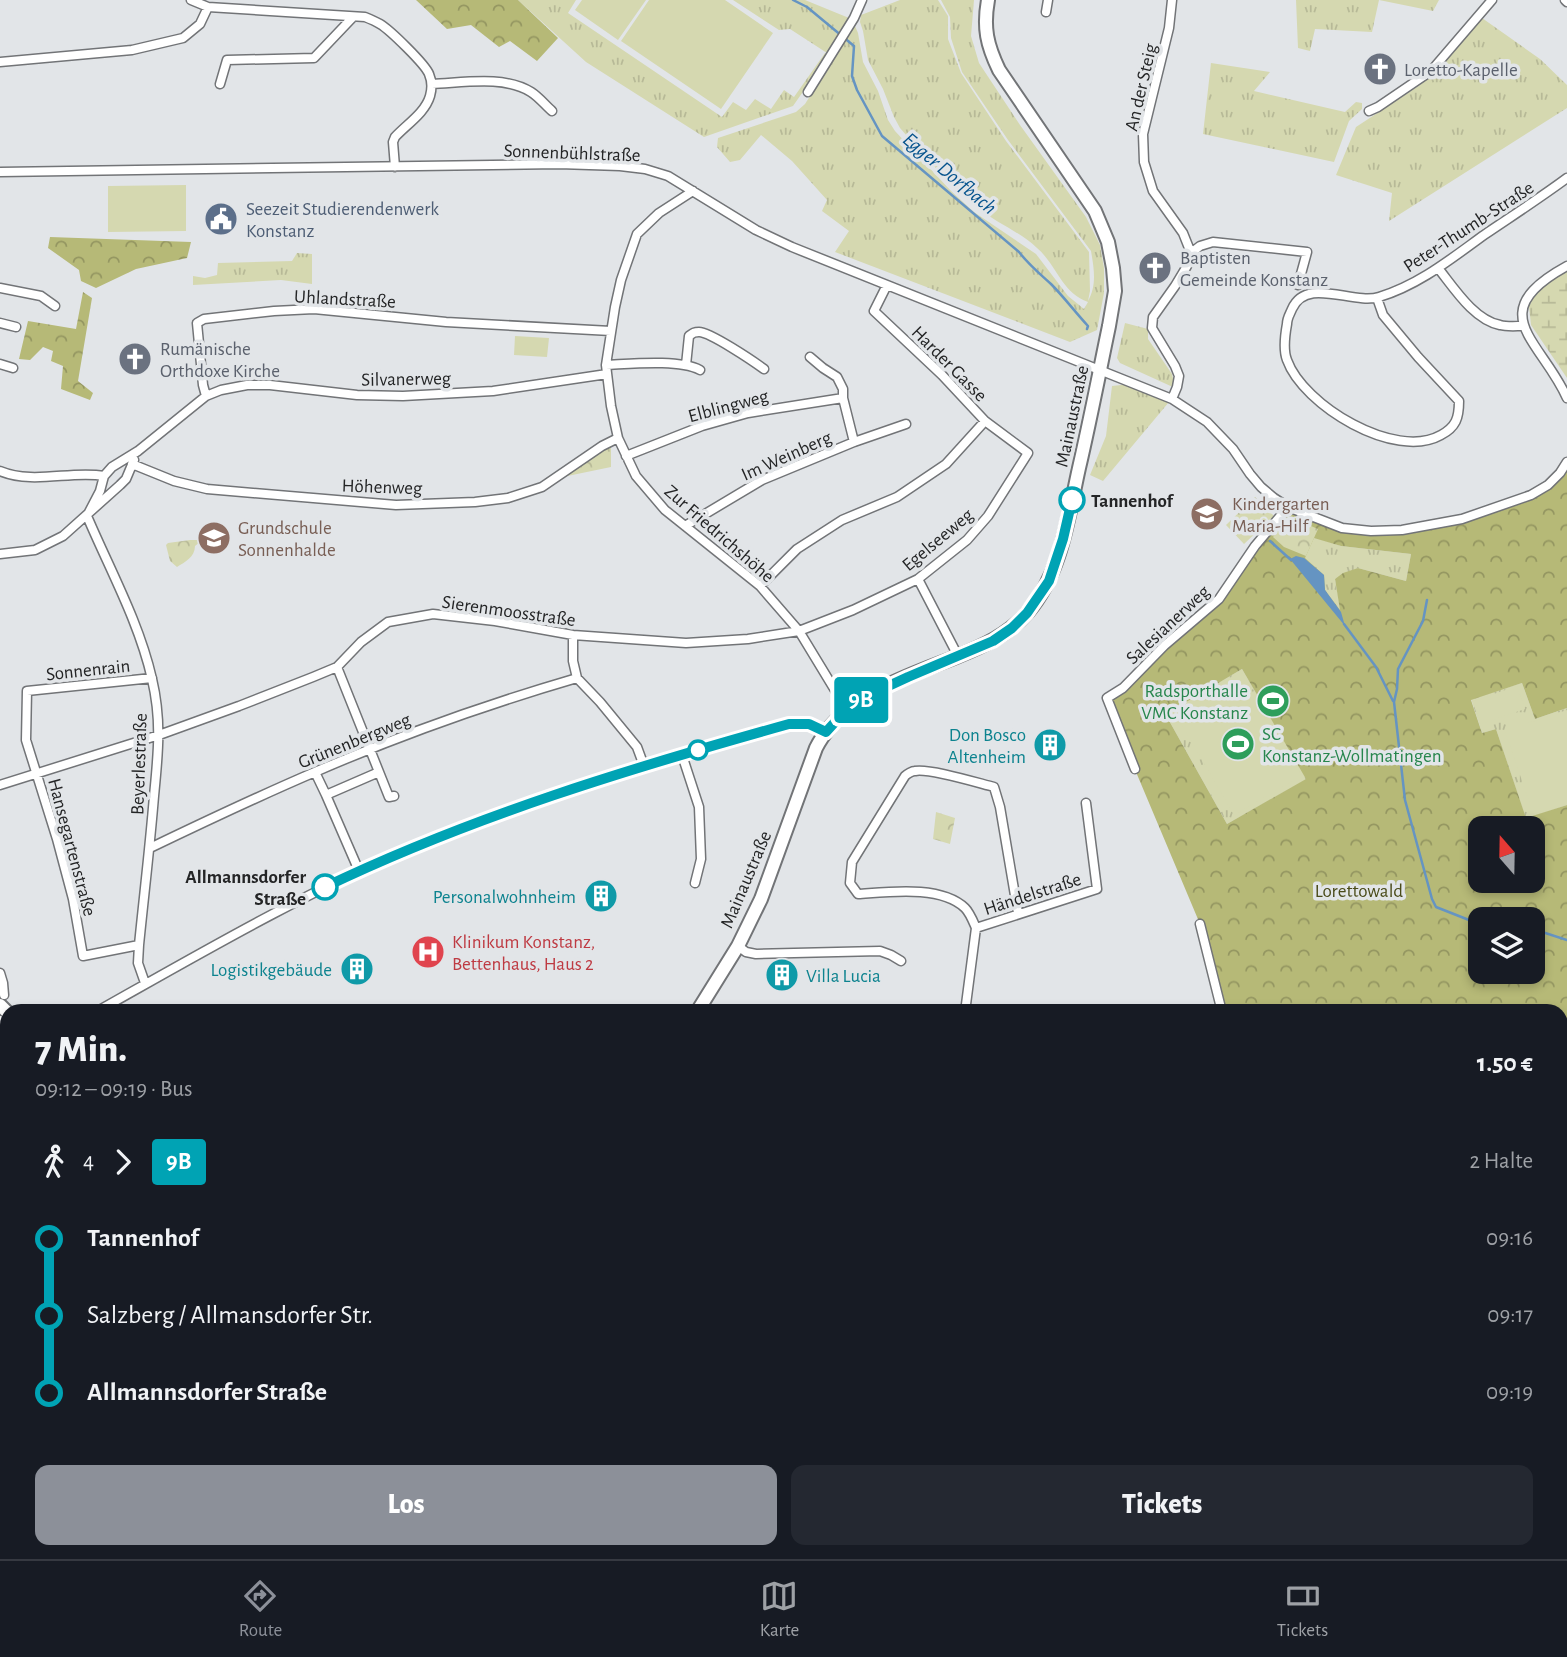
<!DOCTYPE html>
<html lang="de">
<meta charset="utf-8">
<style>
body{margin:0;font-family:"Alegreya Sans",sans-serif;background:#242831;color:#f1f3f6;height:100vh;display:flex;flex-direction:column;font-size:26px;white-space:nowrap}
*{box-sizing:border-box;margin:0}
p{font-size:23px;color:#9ea1a6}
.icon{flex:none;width:38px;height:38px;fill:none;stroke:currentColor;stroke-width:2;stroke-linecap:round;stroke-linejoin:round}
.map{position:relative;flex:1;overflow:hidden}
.side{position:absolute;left:0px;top:1004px;width:1568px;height:555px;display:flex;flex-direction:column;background:#171b24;border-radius:21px 21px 0 0;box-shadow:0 4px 10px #0003}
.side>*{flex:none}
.badge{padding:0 14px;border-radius:5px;font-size:24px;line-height:46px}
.needle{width:46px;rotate:340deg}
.buttons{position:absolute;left:1468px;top:816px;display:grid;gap:14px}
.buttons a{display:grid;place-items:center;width:77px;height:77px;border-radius:14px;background:#171b24;box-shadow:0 4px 10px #0003;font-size:35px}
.map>.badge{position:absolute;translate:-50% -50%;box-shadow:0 0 0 4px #fff}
.legs{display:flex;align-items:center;gap:10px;height:77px;padding:0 35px;font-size:23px}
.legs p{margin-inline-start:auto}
.overview{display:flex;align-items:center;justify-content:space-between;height:119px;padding:0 35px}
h1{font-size:38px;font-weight:800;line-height:52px}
.primary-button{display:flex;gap:14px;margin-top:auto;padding:14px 35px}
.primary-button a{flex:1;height:80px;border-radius:14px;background:#8c9099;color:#fff;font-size:28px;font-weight:800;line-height:80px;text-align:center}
.primary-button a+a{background:#242831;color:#f1f3f6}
ul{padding:0 35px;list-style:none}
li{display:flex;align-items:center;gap:24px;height:77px;font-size:26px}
li i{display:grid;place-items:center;width:10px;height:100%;margin:0 9px;background:currentColor}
li i::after{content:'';width:18px;height:18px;margin:-9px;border:5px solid;border-radius:50%;background:#171b24}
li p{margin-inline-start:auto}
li:first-child i{background:linear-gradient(#0000 50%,currentColor 0)}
li:last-child i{background:linear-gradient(currentColor 50%,#0000 0)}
.tab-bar{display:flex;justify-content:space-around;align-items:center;height:98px;border-top:2px solid #363941;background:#171b24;font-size:19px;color:#9ea1a6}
.tab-bar a{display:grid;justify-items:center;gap:4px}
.tab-bar .active{color:#8c9099}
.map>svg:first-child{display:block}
.grass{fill:url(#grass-tufts)}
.forest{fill:url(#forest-crowns);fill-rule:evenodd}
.wetland{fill:url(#wetland-marsh)}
.park{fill:url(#park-crowns)}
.pitch{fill:#d5d8b0}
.water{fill:#6594c2}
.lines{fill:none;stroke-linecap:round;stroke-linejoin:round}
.stream{stroke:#6594c2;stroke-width:2.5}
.street-casing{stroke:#727477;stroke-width:11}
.secondary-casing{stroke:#727477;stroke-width:16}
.primary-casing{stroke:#727477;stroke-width:16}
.street{stroke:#fff;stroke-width:8}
.secondary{stroke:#fff;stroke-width:12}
.primary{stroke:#fff;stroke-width:12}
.line-1-casing{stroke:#fff;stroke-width:16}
.line-1{stroke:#00a3b4;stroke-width:10}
.stop-1-dot{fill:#fff;stroke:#00a3b4;stroke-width:3.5}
.labels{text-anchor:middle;stroke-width:7;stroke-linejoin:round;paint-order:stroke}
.worship-label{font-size:19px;fill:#5b616d;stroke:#e2e5e8;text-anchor:start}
.street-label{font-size:19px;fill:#242526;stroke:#e2e5e8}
.service-label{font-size:19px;fill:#4e5e75;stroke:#e2e5e8;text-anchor:start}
.stop-label{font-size:19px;font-weight:bold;fill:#242526;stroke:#e2e5e8;text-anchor:start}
.education-label{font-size:19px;fill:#785e54;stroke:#e2e5e8;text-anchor:start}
.leisure-label{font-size:19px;fill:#27864d;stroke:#e2e5e8;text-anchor:end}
.culture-label{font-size:19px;fill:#0d838f;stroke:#e2e5e8;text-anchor:end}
.park-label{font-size:19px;fill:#4a4b19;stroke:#e2e5e8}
.health-label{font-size:19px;fill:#be3a42;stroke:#e2e5e8;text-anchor:start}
.water-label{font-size:21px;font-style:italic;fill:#05538d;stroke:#e2e5e8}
</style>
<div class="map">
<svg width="1567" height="1559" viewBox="0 0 1567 1559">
<defs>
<pattern id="grass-tufts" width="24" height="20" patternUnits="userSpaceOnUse" patternTransform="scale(1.75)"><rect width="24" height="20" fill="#d5d8b0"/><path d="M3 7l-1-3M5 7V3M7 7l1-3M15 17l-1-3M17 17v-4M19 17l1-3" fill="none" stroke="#b7b997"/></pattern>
<pattern id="forest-crowns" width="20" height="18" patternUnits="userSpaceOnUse" patternTransform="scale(1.75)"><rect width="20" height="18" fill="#b6b977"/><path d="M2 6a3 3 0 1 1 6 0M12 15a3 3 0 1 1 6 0" fill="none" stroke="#949661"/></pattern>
<pattern id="wetland-marsh" width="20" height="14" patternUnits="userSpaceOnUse" patternTransform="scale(1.75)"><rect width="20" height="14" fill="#d5d8b0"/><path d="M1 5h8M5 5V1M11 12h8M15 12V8" fill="none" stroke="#b7b997"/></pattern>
<pattern id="park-crowns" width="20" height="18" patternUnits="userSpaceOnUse" patternTransform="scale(1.75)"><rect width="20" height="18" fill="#d5d8b0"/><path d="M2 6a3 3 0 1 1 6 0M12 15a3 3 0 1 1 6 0" fill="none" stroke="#b7b997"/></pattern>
</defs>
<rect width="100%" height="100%" fill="#e2e5e8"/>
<!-- grass -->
<path class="grass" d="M518 0H576L568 13 722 117 733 102 746 110 755 99 771 109 784 90 794 97 825 53 828 56 793 106 704 137 586 62Z
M733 0H805L849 18 827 53 790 29 779 30Z
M900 0H938L948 16V39L961 73 1006 141 1089 252 1090 291 1088 301C1097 285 1094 269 1091 251L1008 140 962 72 951 38 950 17 941 0H974L971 36 979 63 1020 125 1086 217 1100 245 1104 268V293L1097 330 1070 342 835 252 849 231 822 211 827 200 792 161 761 135 740 160 730 162 717 147 718 138 796 112 805 104 839 50 841 43 851 26H855L858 33 863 62 878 91 888 120 895 131 951 191 974 212 1036 254 1068 296 1084 309 1088 302C1062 293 1056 264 1037 248 1020 232 997 223 979 209 950 185 924 156 900 128L894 117 883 89 868 60 863 31 860 22 861 15Z
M1296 0H1439L1433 11 1379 0 1372 32 1315 29 1310 51 1298 48Z
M1482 18 1540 59 1567 85V108L1389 221 1392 193 1336 175 1356 127 1420 85Z
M1211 63 1270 72 1254 91 1345 112 1356 102 1362 103V109L1349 121 1334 162 1203 134Z
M297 253 312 254V284L281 280 193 285V276L205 278 217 275 218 263 292 261Z
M1125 323 1148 329V339L1172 374 1175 388 1120 363 1117 358Z
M1121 385H1128L1169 402 1103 481 1090 475 1106 436 1112 386Z
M1314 537 1341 546 1411 554 1406 581 1358 568 1335 579 1341 612 1325 590 1311 564 1304 558Z
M1242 669 1307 779 1227 824 1167 717 1171 710Z
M1522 683 1535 719 1567 708V805L1526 819 1496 729 1482 733 1471 699Z"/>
<!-- forest -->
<path class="forest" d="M416 0H518L558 38 537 61 510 41 499 47 471 25 447 29Z
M50 237 191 242 187 258 136 269 96 288 81 281 79 270 48 248Z
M83 292 92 298 78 381 93 393 90 400 61 389 63 366 51 361 53 351 43 347 30 360 19 359 28 321 76 329Z
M1567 464V708L1535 719 1522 683 1471 700 1482 733 1496 729 1526 818 1567 805V1203L1561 1202V1012L1226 1011 1200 924 1128 753 1107 698 1219 599 1288 507 1342 528 1424 527 1531 495ZM1314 538 1341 546 1411 554 1406 581 1358 568 1343 573 1335 579 1340 610 1325 590 1324 575 1305 558ZM1242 669 1306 779 1227 824 1167 717 1171 711ZM1480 828H1533V880H1480ZM1480 919H1533V971H1480Z"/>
<!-- wetland -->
<path class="wetland" d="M1567 271V378L1531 325 1529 306 1540 286Z"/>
<!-- park -->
<path class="park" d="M611 441V467L553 479Z
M1255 497 1274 516 1244 544 1226 525Z
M1285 522 1304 523 1318 529 1306 556 1284 547 1273 537Z
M190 540H197L200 542 195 546C195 557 185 562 177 567L170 561 166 545 168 543Z
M936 812 955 818 950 844 933 839Z"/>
<!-- pitch -->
<path class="pitch" d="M582 0H646L618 40 575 10Z
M649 0H725L773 33 721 109 621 41Z
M186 185V231L108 232V186Z
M515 336 549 338 547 357 514 355Z
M1241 672 1302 776 1234 815 1174 711Z
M1517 686 1525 709 1481 724 1473 701Z
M1567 710V795L1531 807 1505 731Z"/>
<!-- water -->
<path class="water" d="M1296 556 1304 558 1324 575 1325 590 1341 612 1345 626 1290 559Z"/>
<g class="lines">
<!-- stream -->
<path class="stream" d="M793 0 807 7 854 46 852 76 857 90 882 136 1019 252C1029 265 1039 273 1051 284 1064 297 1075 312 1088 326L1087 329
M1270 541 1291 560
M1427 600 1423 621 1398 669 1397 689 1394 702 1405 800 1432 899 1436 907 1469 920 1480 922
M1344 624 1376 667 1393 701
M1533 929 1567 940"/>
<defs>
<path id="street" d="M191 0 208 7 365 17C370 19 375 21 380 24 390 30 425 64 429 74 432 81 432 89 430 96 425 113 407 124 395 137L393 142 395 167
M1172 0 1169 28 1143 134 1144 162 1153 191 1183 233 1191 253
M1565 0 1567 2
M1046 12 1048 0
M0 62 132 50 183 38 200 24 208 7
M220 84 227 60 314 58 353 17
M432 84C462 83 504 75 531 92 539 97 545 105 552 111
M808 92 854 18 862 0
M1369 111 1378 107 1431 71 1492 0
M0 172 559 164 620 166 645 169 668 176 756 230 792 247 1172 399 1207 422 1233 449 1250 474 1261 487 1274 498 1288 507 1342 528 1371 531 1402 530 1462 519 1531 495 1548 485 1560 473 1567 462
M693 191 659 213 637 234 621 280 615 307 606 365 611 406 618 438 636 476 665 510 760 586 799 631 847 710
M1567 266C1481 313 1541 340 1567 398
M1438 268C1454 288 1474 320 1500 325 1507 327 1516 326 1523 326
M0 288 41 296 55 306
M1377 298 1383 315 1418 357 1459 401C1459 418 1456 427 1441 435 1395 461 1303 405 1287 360 1283 350 1285 335 1287 324 1287 318 1290 314 1292 309 1306 276 1353 305 1379 297 1419 285 1452 258 1484 235 1512 216 1540 198 1567 178
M0 323 16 327
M810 357 823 368 837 377 843 389V398L854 442
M0 364 13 368
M606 365C630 364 679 359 700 370
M686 365 689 336C693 333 694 332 699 332 710 332 753 361 764 369
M206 396 203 385 197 323 204 319 274 311 314 309 446 322 611 331
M1172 399 1177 387 1179 376 1175 366 1152 328 1153 317 1175 286 1187 266 1191 253 1200 246 1213 242 1307 252 1298 285
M626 456 702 426 748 413 843 398
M132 464 174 481 207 489 396 505 475 502 508 498 542 487 602 446 618 438
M0 471C34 485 71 470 104 476
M87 516 100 491 104 476 112 467 138 451 206 396 221 390 247 385H270L357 395 403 396 493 391 607 374
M87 516C110 570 139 622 152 679 162 721 158 755 154 796 150 846 144 895 139 945L138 963 145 983
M685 526 762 480 854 442 906 424
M0 554 35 550 63 536 120 485 126 479 134 460
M918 579 958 656
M760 586 797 549 842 520 897 497 946 464 985 421
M573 635V661L577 678 600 702 637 747 644 766
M337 667 389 797 394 796
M682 755 699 807 701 859 695 883
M1135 769 1107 698 1123 688 1165 645 1219 599 1255 546 1288 507
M315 772 326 795 379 772
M0 785 159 735 239 706 313 677 337 667 361 642 388 622 433 614 495 621 573 635 686 643 748 639 799 631 853 610 918 579 967 540 988 516 1028 453 985 421 942 375 874 311 887 285
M326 795 359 871
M150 848C204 822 259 796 315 772 400 735 488 704 577 678
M1200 924 1222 1012
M976 928C973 921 970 913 965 908 941 885 889 892 858 894L850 883 852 862 905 776C907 774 912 771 915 771 929 768 978 783 994 787L1000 807 1018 913
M976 928 1097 889 1086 803
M139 945 83 956 73 899 57 839 26 740 27 691 152 678
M738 946 746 952 756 954 880 951 891 955 901 961
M0 973 3 983 4 995
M96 1012C201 953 305 892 416 846 537 796 663 759 789 724H809L826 732
M965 1012 976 928
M0 1079 7 1074
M0 1199 7 1201
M1561 1343 1567 1287
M1561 1373 1567 1374
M274 1552 278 1559
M418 1552 421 1559
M564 1552V1559
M746 1552V1559
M933 1552V1559
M1147 1552 1158 1556 1175 1559
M104 1559 111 1552"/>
<path id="secondary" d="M0 1005 7 1012
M0 1022 7 1034
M0 1417 7 1410
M21 1559 23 1552"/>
<path id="primary" d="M697 1012 738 946 761 899 816 748C820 740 825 733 831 726 862 690 913 674 956 657 983 646 1008 635 1028 612 1062 572 1068 517 1079 468 1090 421 1099 374 1109 326L1115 291 1113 268 1108 242 1095 211 999 70C987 45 983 28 988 0
M219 1559 226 1552"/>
</defs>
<!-- street casing -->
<use href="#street" class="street-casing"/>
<!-- secondary casing -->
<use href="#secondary" class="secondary-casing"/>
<!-- primary casing -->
<use href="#primary" class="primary-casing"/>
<!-- street -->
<use href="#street" class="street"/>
<!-- secondary -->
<use href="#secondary" class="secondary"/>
<!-- primary -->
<use href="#primary" class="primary"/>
</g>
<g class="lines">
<defs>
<path id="line-1" d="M325 887C473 816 631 768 789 724H809L826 732 846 710 869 695 908 677 993 641 1012 628 1027 613 1049 581 1063 539 1072 500"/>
</defs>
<!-- line-1 casing -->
<use href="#line-1" class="line-1-casing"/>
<!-- line-1 -->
<use href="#line-1" class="line-1"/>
</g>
<!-- icons -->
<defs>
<symbol id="church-disc" viewBox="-11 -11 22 22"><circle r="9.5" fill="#6b7280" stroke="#e2e5e8"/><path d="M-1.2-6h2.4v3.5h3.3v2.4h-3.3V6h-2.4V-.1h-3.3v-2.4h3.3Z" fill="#fff"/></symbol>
<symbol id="civic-disc" viewBox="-11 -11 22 22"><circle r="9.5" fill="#5c6f8a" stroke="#e2e5e8"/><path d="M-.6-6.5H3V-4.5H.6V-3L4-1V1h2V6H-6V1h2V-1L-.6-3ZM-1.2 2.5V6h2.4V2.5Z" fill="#fff"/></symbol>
<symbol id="school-disc" viewBox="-11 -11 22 22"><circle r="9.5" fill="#8d6e63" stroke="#e2e5e8"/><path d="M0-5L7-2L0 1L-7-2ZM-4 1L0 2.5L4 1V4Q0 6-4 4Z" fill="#fff"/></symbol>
<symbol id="stadium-disc" viewBox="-11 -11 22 22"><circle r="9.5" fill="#2e9e5b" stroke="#e2e5e8"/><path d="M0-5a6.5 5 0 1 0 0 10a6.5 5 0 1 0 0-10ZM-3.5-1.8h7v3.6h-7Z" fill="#fff"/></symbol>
<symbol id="building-disc" viewBox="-11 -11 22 22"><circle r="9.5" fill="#0f9aa8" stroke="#e2e5e8"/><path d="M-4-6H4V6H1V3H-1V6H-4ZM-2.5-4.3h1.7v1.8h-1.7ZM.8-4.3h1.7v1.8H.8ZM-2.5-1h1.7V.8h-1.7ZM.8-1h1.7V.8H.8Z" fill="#fff"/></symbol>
<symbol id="hospital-disc" viewBox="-11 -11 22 22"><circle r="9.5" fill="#e0444e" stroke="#e2e5e8"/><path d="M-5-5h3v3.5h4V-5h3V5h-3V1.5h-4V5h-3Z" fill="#fff"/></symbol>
</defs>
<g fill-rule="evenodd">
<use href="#church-disc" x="1361" y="50" width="38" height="38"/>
<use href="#civic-disc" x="202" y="200" width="38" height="38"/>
<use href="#church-disc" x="1136" y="249" width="38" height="38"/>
<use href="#church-disc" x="116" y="340" width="38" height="38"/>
<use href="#school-disc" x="1188" y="495" width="38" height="38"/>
<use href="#school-disc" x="195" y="519" width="38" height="38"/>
<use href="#stadium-disc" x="1254" y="682" width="38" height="38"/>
<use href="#stadium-disc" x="1219" y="725" width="38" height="38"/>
<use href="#building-disc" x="1031" y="726" width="38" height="38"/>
<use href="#building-disc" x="582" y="877" width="38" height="38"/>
<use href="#hospital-disc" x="409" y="933" width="38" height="38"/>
<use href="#building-disc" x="338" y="950" width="38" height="38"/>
<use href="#building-disc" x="763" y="956" width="38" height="38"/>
</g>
<!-- markers -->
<g class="stop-1-dot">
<circle cx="1072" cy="500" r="12"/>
<circle cx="698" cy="750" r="9"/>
<circle cx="325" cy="887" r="12"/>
</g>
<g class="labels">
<!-- worship labels -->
<g class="worship-label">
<text x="1404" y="76">Loretto-Kapelle</text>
<text x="1180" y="264">Baptisten<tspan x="1180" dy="22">Gemeinde Konstanz</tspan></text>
<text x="160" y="355">Rumänische<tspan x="160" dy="22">Orthdoxe Kirche</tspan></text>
</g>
<!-- street labels -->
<g class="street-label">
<text transform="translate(1140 87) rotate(-77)" y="7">An der Steig</text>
<text transform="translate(572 152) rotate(2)" y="7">Sonnenbühlstraße</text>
<text transform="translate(1468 226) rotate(-33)" y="7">Peter-Thumb-Straße</text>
<text transform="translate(345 298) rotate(3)" y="7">Uhlandstraße</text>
<text transform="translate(950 363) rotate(45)" y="7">Harder Gasse</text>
<text transform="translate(406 378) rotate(-1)" y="7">Silvanerweg</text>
<text transform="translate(728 405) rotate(-15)" y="7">Elblingweg</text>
<text transform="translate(1071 416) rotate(-78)" y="7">Mainaustraße</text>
<text transform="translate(786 455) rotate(-24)" y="7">Im Weinberg</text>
<text transform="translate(382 486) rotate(2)" y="7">Höhenweg</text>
<text transform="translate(720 533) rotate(41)" y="7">Zur Friedrichshöhe</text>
<text transform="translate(937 539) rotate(-40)" y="7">Egelseeweg</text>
<text transform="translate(509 610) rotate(8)" y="7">Sierenmoosstraße</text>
<text transform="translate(1167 624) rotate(-43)" y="7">Salesianerweg</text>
<text transform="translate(88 669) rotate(-6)" y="7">Sonnenrain</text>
<text transform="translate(354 740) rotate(-22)" y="7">Grünenbergweg</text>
<text transform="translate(138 764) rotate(-88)" y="7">Beyerlestraße</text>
<text transform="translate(73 847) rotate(75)" y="7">Hansegartenstraße</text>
<text transform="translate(745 879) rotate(-67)" y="7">Mainaustraße</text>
<text transform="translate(1032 893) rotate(-18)" y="7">Händelstraße</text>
</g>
<!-- service labels -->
<g class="service-label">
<text x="246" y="215">Seezeit Studierendenwerk<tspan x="246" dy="22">Konstanz</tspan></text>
</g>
<!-- stop labels -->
<g class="stop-label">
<text x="1091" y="507">Tannenhof</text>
<text x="306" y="883" text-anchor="end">Allmannsdorfer<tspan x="306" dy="22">Straße</tspan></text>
</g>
<!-- education labels -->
<g class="education-label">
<text x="1232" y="510">Kindergarten<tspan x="1232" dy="22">Maria-Hilf</tspan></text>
<text x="238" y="534">Grundschule<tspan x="238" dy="22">Sonnenhalde</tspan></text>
</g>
<!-- leisure labels -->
<g class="leisure-label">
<text x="1248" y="697">Radsporthalle<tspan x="1248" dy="22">VMC Konstanz</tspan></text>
<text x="1262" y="740" text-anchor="start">SC<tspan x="1262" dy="22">Konstanz-Wollmatingen</tspan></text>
</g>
<!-- culture labels -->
<g class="culture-label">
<text x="1026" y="741">Don Bosco<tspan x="1026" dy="22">Altenheim</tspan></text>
<text x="576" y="903">Personalwohnheim</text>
<text x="332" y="976">Logistikgebäude</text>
<text x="806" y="982" text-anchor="start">Villa Lucia</text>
</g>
<!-- park labels -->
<g class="park-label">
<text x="1359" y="897">Lorettowald</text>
</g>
<!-- health labels -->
<g class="health-label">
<text x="452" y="948">Klinikum Konstanz,<tspan x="452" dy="22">Bettenhaus, Haus 2</tspan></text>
</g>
<!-- water labels -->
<g class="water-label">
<text transform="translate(950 173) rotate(40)" y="7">Egger Dorfbach</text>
</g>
</g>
</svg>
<div class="buttons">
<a><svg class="needle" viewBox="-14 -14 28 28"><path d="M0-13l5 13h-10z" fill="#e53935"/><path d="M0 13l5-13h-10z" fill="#9ea1a6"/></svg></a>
<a><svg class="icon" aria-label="layers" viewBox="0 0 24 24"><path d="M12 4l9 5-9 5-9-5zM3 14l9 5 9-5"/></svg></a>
</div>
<b class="badge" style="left:861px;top:700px;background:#00a3b4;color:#fff">9B</b>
<section class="side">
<div class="overview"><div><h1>7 Min.</h1><p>09:12 – 09:19 · Bus</p></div><b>1.50 €</b></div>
<div class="legs"><svg class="icon" aria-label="walk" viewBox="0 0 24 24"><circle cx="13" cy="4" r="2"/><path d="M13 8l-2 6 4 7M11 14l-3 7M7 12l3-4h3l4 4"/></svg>4<svg class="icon" aria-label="forward" viewBox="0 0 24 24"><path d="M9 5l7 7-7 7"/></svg><b class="badge" style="background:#00a3b4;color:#fff">9B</b><p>2 Halte</p></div>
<ul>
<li><i style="color:#00a3b4"></i><b>Tannenhof</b><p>09:16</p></li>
<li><i style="color:#00a3b4"></i><span>Salzberg / Allmansdorfer Str.</span><p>09:17</p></li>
<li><i style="color:#00a3b4"></i><b>Allmannsdorfer Straße</b><p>09:19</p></li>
</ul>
<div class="primary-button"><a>Los</a><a>Tickets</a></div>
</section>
</div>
<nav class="tab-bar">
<a class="active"><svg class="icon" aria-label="directions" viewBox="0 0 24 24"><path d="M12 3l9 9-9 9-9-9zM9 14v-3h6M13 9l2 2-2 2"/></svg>Route</a>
<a><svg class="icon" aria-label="map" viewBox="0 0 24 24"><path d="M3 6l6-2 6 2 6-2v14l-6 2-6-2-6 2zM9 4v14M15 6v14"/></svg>Karte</a>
<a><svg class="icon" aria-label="tickets" viewBox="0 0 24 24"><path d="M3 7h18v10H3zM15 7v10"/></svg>Tickets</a>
</nav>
